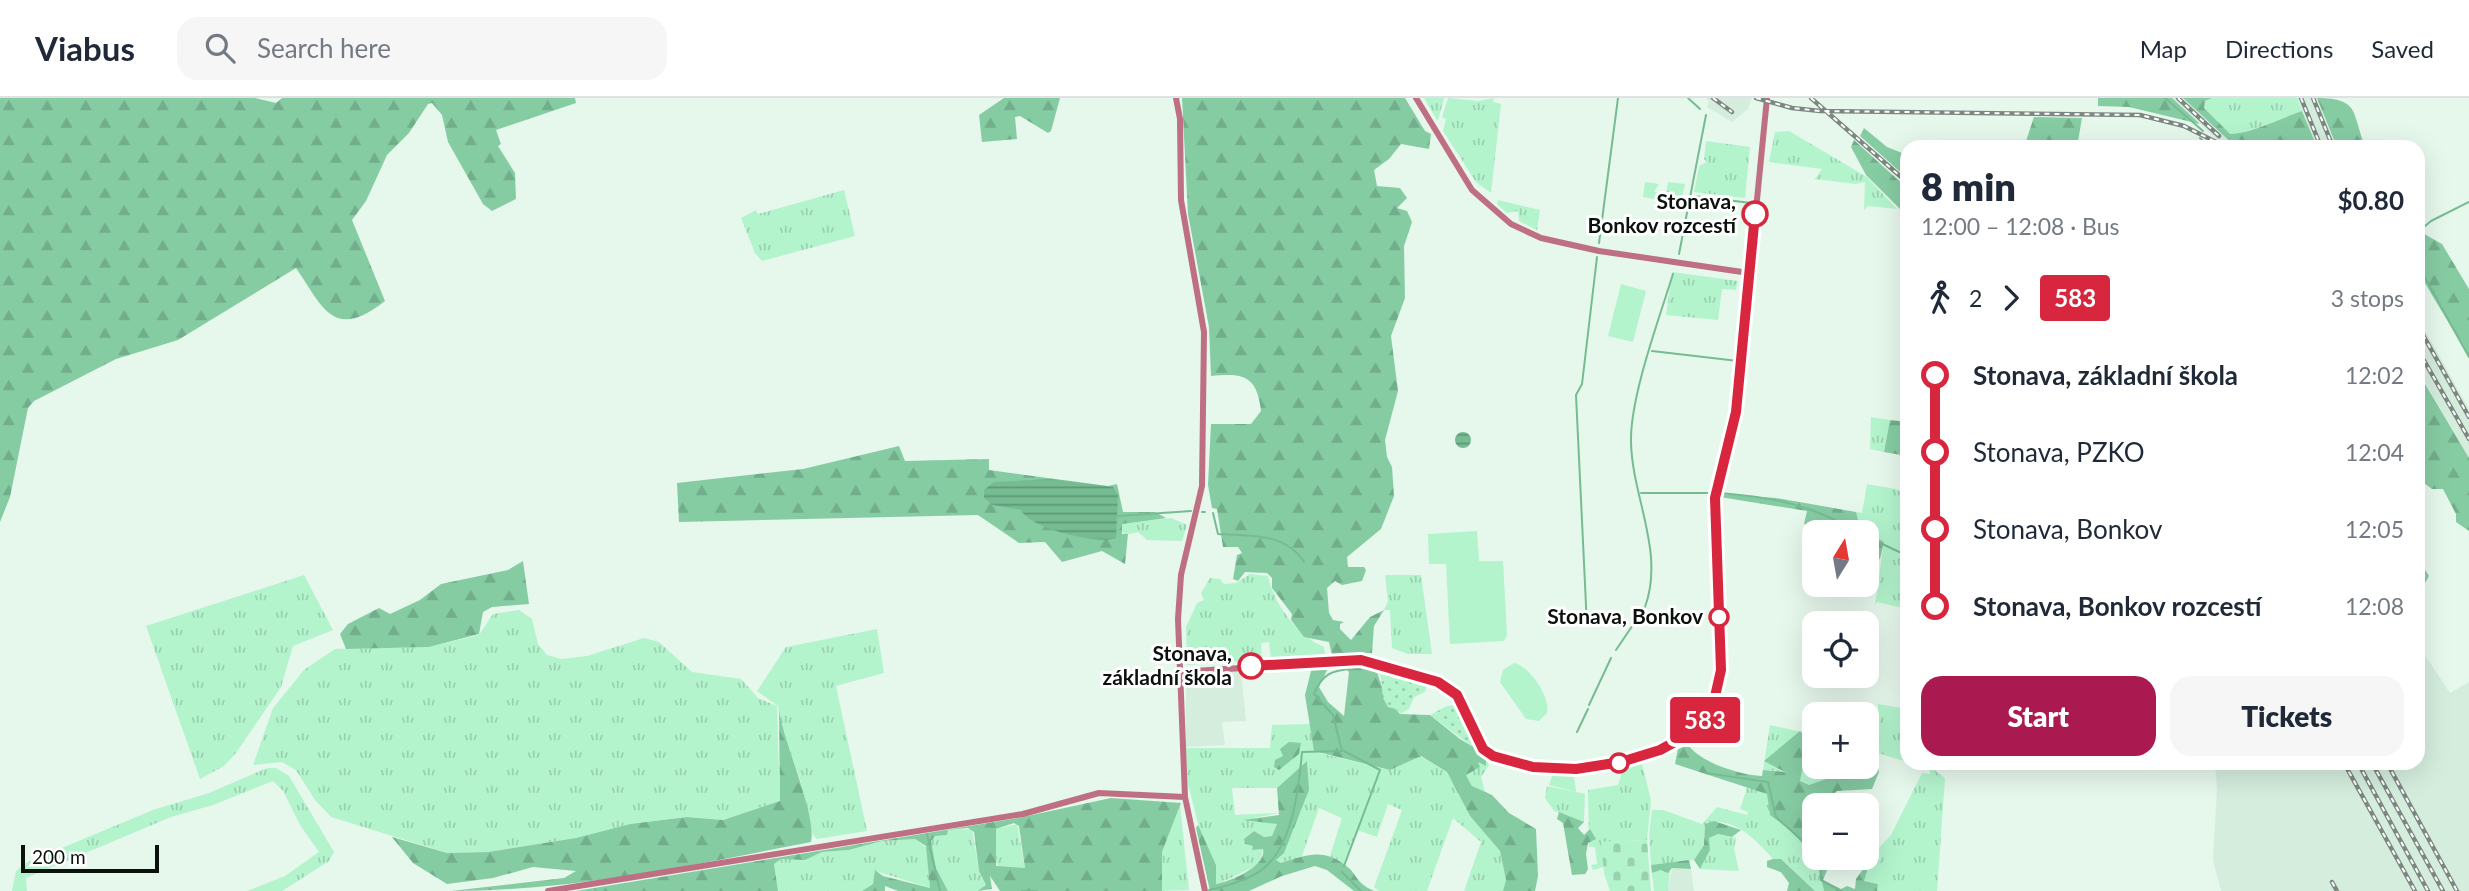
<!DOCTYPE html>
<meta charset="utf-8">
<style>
body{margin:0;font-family:Lato,sans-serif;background:#f6f6f7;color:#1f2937;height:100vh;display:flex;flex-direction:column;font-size:26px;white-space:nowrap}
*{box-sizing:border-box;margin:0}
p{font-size:23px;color:#747a83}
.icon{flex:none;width:38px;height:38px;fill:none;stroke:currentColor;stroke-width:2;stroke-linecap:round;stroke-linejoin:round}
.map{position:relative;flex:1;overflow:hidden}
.panel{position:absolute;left:1900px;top:42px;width:525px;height:630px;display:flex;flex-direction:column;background:#fff;border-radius:21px;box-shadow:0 7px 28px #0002}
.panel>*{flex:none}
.badge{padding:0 14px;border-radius:5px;font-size:24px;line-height:46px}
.needle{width:46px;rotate:11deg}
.fabs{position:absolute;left:1802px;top:422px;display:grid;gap:14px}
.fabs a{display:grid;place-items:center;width:77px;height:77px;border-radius:14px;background:#fff;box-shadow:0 7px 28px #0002;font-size:35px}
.scale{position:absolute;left:21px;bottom:18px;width:138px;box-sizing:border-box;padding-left:7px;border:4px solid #0b110d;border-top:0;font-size:19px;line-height:24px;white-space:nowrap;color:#0b110d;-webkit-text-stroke:5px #fff;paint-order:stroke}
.map>.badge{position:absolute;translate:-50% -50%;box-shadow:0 0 0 4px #fff}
.legs{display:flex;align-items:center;gap:10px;height:77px;padding:0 21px;font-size:23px}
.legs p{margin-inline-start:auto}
.summary{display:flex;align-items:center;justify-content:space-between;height:119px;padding:0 21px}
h1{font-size:38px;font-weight:800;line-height:52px}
.button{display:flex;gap:14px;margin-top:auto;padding:14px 21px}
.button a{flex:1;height:80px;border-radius:21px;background:#ab1951;color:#fff;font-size:28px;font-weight:800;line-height:80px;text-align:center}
.button a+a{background:#f6f6f7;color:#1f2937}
ul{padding:0 21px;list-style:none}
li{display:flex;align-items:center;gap:24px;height:77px;font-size:26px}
li i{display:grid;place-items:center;width:10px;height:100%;margin:0 9px;background:currentColor}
li i::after{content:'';width:18px;height:18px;margin:-9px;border:5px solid;border-radius:50%;background:#fff}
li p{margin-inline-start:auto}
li:first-child i{background:linear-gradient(#0000 50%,currentColor 0)}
li:last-child i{background:linear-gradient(currentColor 50%,#0000 0)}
header{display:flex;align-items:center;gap:42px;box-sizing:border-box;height:98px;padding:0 35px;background:#fff;border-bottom:2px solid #e0e1e3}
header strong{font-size:33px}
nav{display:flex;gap:38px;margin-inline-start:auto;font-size:24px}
.search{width:490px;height:63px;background:#f6f6f7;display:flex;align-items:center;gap:18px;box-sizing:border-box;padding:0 24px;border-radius:21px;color:#747a83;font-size:26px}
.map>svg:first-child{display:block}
.built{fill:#d4eddd}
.grass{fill:url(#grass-tufts)}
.forest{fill:url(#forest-firs);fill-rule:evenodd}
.cemetery{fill:url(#cemetery-stones)}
.park{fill:url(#park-dots)}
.pitch{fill:#b3f4cd}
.water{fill:url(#water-rules)}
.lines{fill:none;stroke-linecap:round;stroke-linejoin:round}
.stream{stroke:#76bc93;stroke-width:2}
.secondary{stroke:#bf6f82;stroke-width:6}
.rail-casing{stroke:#7c8780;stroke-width:4.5}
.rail{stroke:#fff;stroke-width:2;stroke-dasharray:5;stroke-linecap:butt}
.line-1-casing{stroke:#fff;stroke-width:16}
.line-1{stroke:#d7263d;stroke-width:10}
.stop-1-dot{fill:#fff;stroke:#d7263d;stroke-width:3.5}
.labels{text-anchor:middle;stroke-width:6;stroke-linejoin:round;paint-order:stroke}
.stop-label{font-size:21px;font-weight:bold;fill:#0b110d;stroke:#fff;text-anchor:end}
</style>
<header>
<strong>Viabus</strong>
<div class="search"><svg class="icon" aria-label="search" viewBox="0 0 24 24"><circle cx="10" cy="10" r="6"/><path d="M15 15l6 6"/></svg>Search here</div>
<nav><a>Map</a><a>Directions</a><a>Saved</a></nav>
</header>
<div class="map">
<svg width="2469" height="793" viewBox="0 0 2469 793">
<defs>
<pattern id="grass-tufts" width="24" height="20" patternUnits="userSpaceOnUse" patternTransform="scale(1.75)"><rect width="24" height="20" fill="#b3f4cd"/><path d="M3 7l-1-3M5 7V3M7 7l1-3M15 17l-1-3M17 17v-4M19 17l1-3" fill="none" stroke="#99d0af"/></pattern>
<pattern id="forest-firs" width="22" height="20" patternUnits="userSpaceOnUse" patternTransform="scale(1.75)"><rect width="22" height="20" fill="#86cca3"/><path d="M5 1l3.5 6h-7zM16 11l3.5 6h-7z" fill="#72ae8b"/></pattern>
<pattern id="cemetery-stones" width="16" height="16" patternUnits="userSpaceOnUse" patternTransform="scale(1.75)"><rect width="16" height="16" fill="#b3f4cd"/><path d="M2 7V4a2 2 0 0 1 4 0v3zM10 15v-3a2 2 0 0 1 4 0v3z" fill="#99d0af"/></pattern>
<pattern id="park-dots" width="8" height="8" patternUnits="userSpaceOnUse" patternTransform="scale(1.75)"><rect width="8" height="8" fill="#b3f4cd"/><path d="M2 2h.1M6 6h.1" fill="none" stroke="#99d0af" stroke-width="1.8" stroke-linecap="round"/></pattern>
<pattern id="water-rules" width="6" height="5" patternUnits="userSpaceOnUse" patternTransform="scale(1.75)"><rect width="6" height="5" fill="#76bc93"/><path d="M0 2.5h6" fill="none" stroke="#5f9776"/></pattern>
</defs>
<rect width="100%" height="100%" fill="#e6f7ec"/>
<!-- built -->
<path class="built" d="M1706 0H1752L1748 11 1732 24 1707 9 1709 3Z
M2172 0H2183L2236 49H2225Z
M2297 0H2317L2337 49H2317Z
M2418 220 2469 311V360L2419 274Z
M2419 548 2450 595 2469 584V793H2221L2213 762 2217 692 2215 665H2418Z
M1241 573 1246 623 1222 624 1225 647 1186 649V583L1200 575Z
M1672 770 1691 771 1694 793H1668Z"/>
<!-- grass -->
<path class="grass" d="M1424 0H1444L1438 22H1437Z
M1448 0 1478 3 1494 0 1493 4 1501 6 1491 95 1476 84 1443 33 1446 21 1442 19Z
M2212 0H2297L2302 13C2280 20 2250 36 2229 36L2204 10 2205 3Z
M1789 33 1867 79 1897 111 1868 108 1864 112 1865 84 1855 86 1815 81 1822 71 1769 64 1775 34Z
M1706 43 1750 49 1745 100 1694 94 1699 68 1707 64 1704 61Z
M1645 84 1659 86 1654 94 1666 96 1668 84 1685 86 1681 106 1643 99Z
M844 92 855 138 762 163 755 155 741 120 756 112 758 116Z
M1498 102 1540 112 1537 132 1519 123 1518 113 1507 115 1497 106Z
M1672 174 1738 183 1736 192 1722 191 1718 222 1666 217Z
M1871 319 1890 322 1884 354 1870 351Z
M1867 386 1896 391 1904 396 1907 393V511L1877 504 1875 507 1884 444 1860 430 1856 414 1862 415Z
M1171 420 1187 427 1182 443 1147 442 1138 434 1125 437 1121 432 1122 426 1127 423Z
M1250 476 1268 478C1274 506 1297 538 1324 549L1325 556 1271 561 1269 544 1261 545 1262 562 1187 567 1186 529 1197 505 1204 502 1201 495 1210 480 1220 481 1224 486 1236 485Z
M304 477 333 532 293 548 281 589 236 655 224 668 200 681 146 528Z
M1385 477H1421L1432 556H1408L1392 550 1390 512H1384L1388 503Z
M519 512 532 521 538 546 547 557 562 561 587 558 644 540 659 544 692 574 741 581 758 600 777 608 780 703 722 722 687 719 630 726 576 740 488 754 447 755 331 719 315 702 296 672 282 664 253 667 273 610 304 572 335 551 429 549 479 537 493 516Z
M877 531 884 575 836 588 867 733 817 741C808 734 808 716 806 705 800 671 781 642 778 608L757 593 786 549Z
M1878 606 1907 611V664L1878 655Z
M1310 626 1315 654 1390 672 1420 658 1447 674 1470 718 1500 753 1506 782 1503 793H1464L1481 744 1453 720 1427 793H1379L1374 789 1402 712 1388 706 1377 739 1357 732 1344 768 1330 758 1342 720 1319 710 1302 758 1281 765 1276 762 1307 663 1277 690H1232L1235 717 1280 715 1253 720 1277 726 1272 738 1264 739 1254 733 1244 741 1245 746 1254 748 1252 752 1263 751 1260 766 1216 787V767L1201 737 1188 686 1186 650H1270L1272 627Z
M1770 627 1815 637 1812 662 1815 668 1837 669 1826 681 1809 687 1800 683 1807 642 1765 663 1788 674 1763 672Z
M1486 662 1489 667 1481 679 1485 694 1472 688 1466 676 1479 669 1477 663Z
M1910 665H1930V669L1945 680 1937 793H1877L1878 786 1864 783 1871 758 1891 737 1922 675 1930 676 1929 668Z
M1642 666 1651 702 1647 742 1602 744 1604 769 1593 772 1591 767 1597 766 1595 749H1589L1588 692 1618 687 1624 668Z
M1617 669 1615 671 1574 678 1576 694 1549 687 1553 675 1572 676Z
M267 670H276L289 678 334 754 329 763 282 793H247L285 778 319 754 300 727 283 693 273 683 213 707 171 719 26 780 27 793H12L16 773 26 765 153 712 209 695Z
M1748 687 1768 696 1770 717 1791 733 1817 762 1824 793H1815L1781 761H1773C1756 742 1733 717 1705 726L1704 747 1694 762 1651 767 1649 737 1652 712H1663L1702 726 1717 709 1747 717 1748 714 1740 711Z
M1547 688 1585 696 1584 724 1554 713 1545 700Z
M1180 708 1189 792 1162 793V754Z
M1017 726 1025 770H998L995 756 996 731Z
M972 731 979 773 986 787 977 793H948L936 770 931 743 935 738 947 737 948 732Z
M1718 736 1736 740 1734 751 1739 773 1700 771 1710 752 1709 740Z
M915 741 927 750 930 790 876 773 873 786 862 793H778L774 766 781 761 808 760 822 754 849 752 882 743Z
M1661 772H1670L1668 793H1654L1652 775Z"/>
<!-- forest -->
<path class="forest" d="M0 0H255L276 5 282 0H575L576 5 496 32 501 46 498 48 515 75 516 101 492 113 483 106 448 44 442 17 432 5 428 6 409 35 387 57 366 103 352 122 385 203C333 244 323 209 296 170L178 242 116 261 34 303 28 310 10 399 0 424Z
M1004 0H1060L1051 33 1048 35 1020 18 1015 19 1017 41 982 44 979 17Z
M1182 0H1405L1425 33 1431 36 1429 51 1401 46 1389 61 1374 72 1377 88 1400 90 1407 100 1397 110 1407 113 1412 124 1404 148 1405 200 1391 238 1398 293 1385 342 1387 359 1392 369 1394 398 1381 431 1347 459 1348 469H1364L1366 472 1362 483 1342 487 1335 483 1327 490 1329 515 1333 522 1344 524 1340 526V531L1351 542 1370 519 1384 512 1374 528 1372 555 1332 557 1329 544 1304 539 1291 522 1292 516 1272 490V480L1267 475 1245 474 1238 483 1233 481 1237 457 1242 455 1238 449H1223L1217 411 1212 410 1208 387 1211 326H1251L1261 313C1257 278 1244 275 1211 278L1209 229 1188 116Z
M2098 0H2172L2200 26 2129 9 2098 8Z
M2183 0H2212L2205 3 2204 10 2230 36C2250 36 2281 20 2302 13L2317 49H2236Z
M2317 0C2362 0 2351 17 2366 49H2337Z
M2034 19 2082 20 2077 49H2024Z
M1864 30 1887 49 1907 57V80L1860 38Z
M1854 42 1907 90V118L1866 77 1851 49Z
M2419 133 2442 146 2469 191V259L2419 175Z
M2418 274 2469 360V433L2456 424V416L2443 391H2432L2424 385 2419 359Z
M1890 322 1907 324V358L1884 354Z
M899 348 905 363 989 361V372L1108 388 1117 386 1123 414H1155L1166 420 1122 426V436H1128L1125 466 1102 453 1062 464 1045 444 1019 445 978 417 679 424 677 385 803 371Z
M1720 396 1776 400 1856 414 1860 430 1867 434H1842L1804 426 1807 413 1720 399Z
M1867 434 1884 444 1880 461 1867 457Z
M2419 462 2429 478 2419 496H2418Z
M523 463 529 506 492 509 483 514 479 536 429 549 346 551 340 536 348 526 379 510 390 516 420 502 441 486 508 472Z
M1342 566 1376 571 1386 601 1400 616 1430 617 1460 641 1499 664 1494 666 1486 663V668L1478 664 1480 669 1466 677 1472 688 1492 697 1509 715 1536 731 1538 778 1535 793H1503L1506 782 1500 753 1470 718 1447 674 1421 658 1390 672 1314 653 1305 597 1312 569 1329 568 1319 589 1328 604 1344 618 1349 574Z
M779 613C784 646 817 717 811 744 693 767 572 793 451 793L564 780 576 773 533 769 493 780 447 786 413 765 392 739 447 755 488 754 576 740 630 726 687 719 723 722 780 703Z
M1800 633 1808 642 1800 683 1809 687 1826 681 1837 669 1867 668V660H1876L1879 674 1872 691 1837 693 1821 707H1815V717L1810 725 1815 730V760H1832L1823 782 1841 791 1847 788 1855 791 1856 781 1871 760 1864 783 1878 786 1877 793H1824L1817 762 1791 733 1770 717 1767 696 1675 666 1678 650 1689 648C1702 665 1740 677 1762 678L1763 672 1785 674 1764 663Z
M1289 644 1301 645 1299 656 1279 672 1274 669 1275 662 1283 658 1280 651Z
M1307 663 1309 692 1284 755 1276 762 1281 765C1307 757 1322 750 1345 767 1358 776 1354 784 1374 793H1354L1327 772 1315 768 1282 778 1249 793H1210L1196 730 1198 727 1216 767V786C1231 783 1267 768 1263 751L1252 752 1253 748 1245 746 1244 741 1254 733 1264 739 1272 738 1277 726 1243 722 1279 717 1277 690Z
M1111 700 1181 705 1162 754V793H1000L990 778 992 791 977 793 986 787 979 773 974 734 968 730 948 732 947 737 935 738 931 743 936 770 948 793H898L885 788V793H862L873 786 875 772 883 778 930 790 926 748 915 741 882 743 849 752 822 754 805 762 781 761 774 766 778 793H576L1018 720ZM1014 725 1019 728 1025 770 996 768V731Z
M1559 714 1584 724 1578 730 1584 737 1590 731 1596 741 1588 745 1586 756 1588 771 1585 776 1572 777 1563 725 1557 721Z
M1714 723 1741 732 1732 739 1718 736 1709 740 1710 752 1700 771 1694 762 1704 747 1705 726Z
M1773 761H1781L1815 793H1787L1789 785 1781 774 1767 769V763Z
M1689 762 1691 771 1672 770 1668 775 1661 772 1652 775 1651 767Z"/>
<!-- cemetery -->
<path class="cemetery" d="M1647 742 1651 793H1610L1604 775 1601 744Z"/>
<!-- park -->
<path class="park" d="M1376 571 1427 588 1425 594 1414 599 1409 611 1400 616 1396 611 1388 609 1383 600 1381 579Z
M1456 607 1480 654 1430 617 1447 608Z"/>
<!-- pitch -->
<path class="pitch" d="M1621 186 1646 193 1633 244 1608 238Z
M1477 433 1479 463H1503L1507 537 1504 543 1450 546 1446 466H1429L1428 436Z
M1514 565C1530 568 1551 600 1547 615L1539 623 1526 621 1500 584 1503 572Z"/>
<!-- water -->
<path class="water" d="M1455 342a8 8 0 1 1 16 0a8 8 0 1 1-16 0Z
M1051 381 1113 389 1118 397 1116 440C1098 447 1028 430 1021 412L993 407 984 400V392L994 384Z"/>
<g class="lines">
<!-- stream -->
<path class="stream" d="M1688 0 1700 11
M2165 0 2203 33
M2200 40 2209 49
M1694 98 1751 105
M2418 134 2431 123 2469 104
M1599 145 1618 0
M2418 148V155
M1679 156 1706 17
M2418 167 2469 259
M1652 253 1738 263
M1641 395H1710
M1720 395C1778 400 1807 406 1859 434
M1202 414H1205
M1213 415 1218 436C1249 438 1285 434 1304 464
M1118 418 1191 413
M1867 439 1908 458
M1645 509C1665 454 1632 399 1631 344 1630 299 1659 221 1673 176
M1587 528 1576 297 1582 286 1597 159
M1616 552 1643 512
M1589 607 1611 560
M1577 634 1588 611
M1344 653 1380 672 1344 768
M1706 675 1768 684 1776 719 1815 754
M927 736 940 793
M1820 760 1821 782 1841 793
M1342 774 1361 793
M595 791 596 793
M1209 792C1227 788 1250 782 1264 770 1293 746 1299 689 1302 654L1342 653 1333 617 1314 596C1322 576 1332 572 1352 571
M1022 793H1037"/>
<!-- secondary -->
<path class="secondary" d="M1176 0 1180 21 1181 102 1204 234 1202 388 1181 477 1178 521 1185 699 1205 793
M1416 0 1472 92 1511 126 1541 140 1599 153 1749 175
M1179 574 1369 562 1448 589 1459 602 1476 640 1493 658 1552 671 1601 668 1644 658 1675 645 1700 629 1714 603 1721 572 1715 399 1736 315 1767 0
M548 793 1023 716 1099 695 1185 699"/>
<defs>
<path id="rail" d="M1713 0 1732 14
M1756 0 1792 10 1820 13 2140 17 2184 28 2226 49
M1811 0 1908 85
M2178 0 2219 38
M2301 0 2321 49
M2313 0 2333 49
M2418 228 2469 319
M2418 252 2469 341
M2344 665 2415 793
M2358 665 2428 793
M2372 665 2443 793
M2387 665 2457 793
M2332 784 2337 793"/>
</defs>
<!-- rail casing -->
<use href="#rail" class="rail-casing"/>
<!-- rail -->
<use href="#rail" class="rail"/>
</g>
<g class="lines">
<defs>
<path id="line-1" d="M1251 568 1361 562 1438 584 1457 597 1483 651 1493 658 1533 669 1576 671 1621 664 1660 652 1695 633 1705 623 1714 603 1721 572 1715 400 1736 314 1755 116"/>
</defs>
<!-- line-1 casing -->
<use href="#line-1" class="line-1-casing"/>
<!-- line-1 -->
<use href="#line-1" class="line-1"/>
</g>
<!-- markers -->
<g class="stop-1-dot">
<circle cx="1755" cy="116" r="12"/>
<circle cx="1719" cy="519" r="9"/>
<circle cx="1251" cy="568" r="12"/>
<circle cx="1619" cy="665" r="9"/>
</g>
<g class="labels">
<!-- stop labels -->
<g class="stop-label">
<text x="1736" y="111">Stonava,<tspan x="1736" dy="24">Bonkov rozcestí</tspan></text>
<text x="1703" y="526">Stonava, Bonkov</text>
<text x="1232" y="563">Stonava,<tspan x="1232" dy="24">základní škola</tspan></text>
</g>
</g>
</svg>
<div class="fabs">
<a><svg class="needle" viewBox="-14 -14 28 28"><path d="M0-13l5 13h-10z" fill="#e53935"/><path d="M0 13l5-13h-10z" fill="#747a83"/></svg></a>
<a><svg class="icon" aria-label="locate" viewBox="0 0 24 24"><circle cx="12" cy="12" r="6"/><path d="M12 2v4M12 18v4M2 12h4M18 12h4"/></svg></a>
<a>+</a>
<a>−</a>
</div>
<div class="scale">200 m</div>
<b class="badge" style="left:1705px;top:622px;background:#d7263d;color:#fff">583</b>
<section class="panel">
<div class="summary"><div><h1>8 min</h1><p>12:00 – 12:08 · Bus</p></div><b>$0.80</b></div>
<div class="legs"><svg class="icon" aria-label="walk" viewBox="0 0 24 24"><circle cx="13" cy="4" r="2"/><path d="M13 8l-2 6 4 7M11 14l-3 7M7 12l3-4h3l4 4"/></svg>2<svg class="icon" aria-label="forward" viewBox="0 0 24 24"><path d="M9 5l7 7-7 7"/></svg><b class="badge" style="background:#d7263d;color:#fff">583</b><p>3 stops</p></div>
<ul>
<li><i style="color:#d7263d"></i><b>Stonava, základní škola</b><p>12:02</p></li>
<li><i style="color:#d7263d"></i><span>Stonava, PZKO</span><p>12:04</p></li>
<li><i style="color:#d7263d"></i><span>Stonava, Bonkov</span><p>12:05</p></li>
<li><i style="color:#d7263d"></i><b>Stonava, Bonkov rozcestí</b><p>12:08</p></li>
</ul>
<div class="button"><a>Start</a><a>Tickets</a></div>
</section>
</div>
